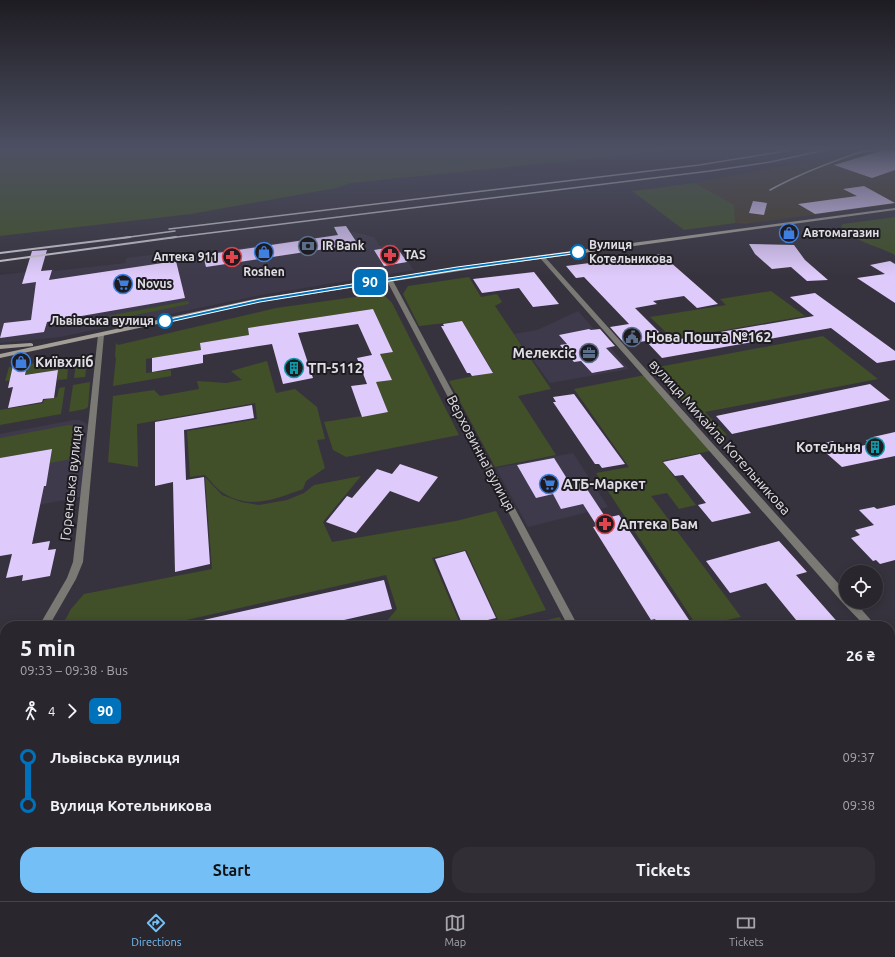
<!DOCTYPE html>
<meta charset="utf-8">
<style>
body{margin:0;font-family:Ubuntu,sans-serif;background:#312e36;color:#f1f3f6;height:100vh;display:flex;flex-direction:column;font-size:15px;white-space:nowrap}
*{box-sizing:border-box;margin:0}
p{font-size:13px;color:#a5a5aa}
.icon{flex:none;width:22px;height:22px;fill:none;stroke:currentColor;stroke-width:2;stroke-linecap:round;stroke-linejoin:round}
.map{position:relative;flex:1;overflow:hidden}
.details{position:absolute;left:0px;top:621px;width:895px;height:280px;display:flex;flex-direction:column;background:#29262e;border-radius:16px 16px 0 0;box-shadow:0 2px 10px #0003,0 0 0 1px #45434a}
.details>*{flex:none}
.badge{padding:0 8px;border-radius:6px;font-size:14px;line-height:26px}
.controls{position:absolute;left:839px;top:565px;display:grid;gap:8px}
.controls a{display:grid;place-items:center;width:44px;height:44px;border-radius:50%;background:#29262e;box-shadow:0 2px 10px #0003,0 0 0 1px #45434a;font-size:20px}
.map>.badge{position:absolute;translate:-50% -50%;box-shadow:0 0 0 2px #fff}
.legs{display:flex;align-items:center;gap:6px;height:44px;padding:0 20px;font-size:13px}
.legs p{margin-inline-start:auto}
.headline{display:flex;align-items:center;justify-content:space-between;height:68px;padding:0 20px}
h1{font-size:22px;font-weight:700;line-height:30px}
.button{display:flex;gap:8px;margin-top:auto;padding:8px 20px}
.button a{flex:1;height:46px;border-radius:16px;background:#74c0f6;color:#111;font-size:16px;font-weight:700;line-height:46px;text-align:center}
.button a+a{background:#312e36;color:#f1f3f6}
ul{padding:0 20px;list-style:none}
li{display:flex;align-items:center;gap:14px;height:48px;font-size:15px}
li i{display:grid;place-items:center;width:6px;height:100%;margin:0 5px;background:currentColor}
li i::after{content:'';width:10px;height:10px;margin:-5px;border:3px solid;border-radius:50%;background:#29262e}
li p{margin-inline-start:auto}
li:first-child i{background:linear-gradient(#0000 50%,currentColor 0)}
li:last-child i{background:linear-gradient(currentColor 50%,#0000 0)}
.tab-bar{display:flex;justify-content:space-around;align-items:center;height:56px;border-top:1px solid #45434a;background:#29262e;font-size:11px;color:#a5a5aa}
.tab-bar a{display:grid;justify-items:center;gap:2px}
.tab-bar .current{color:#74c0f6}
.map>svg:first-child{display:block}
.commercial{fill:#3e3a4b}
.industrial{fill:#453c2b}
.green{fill:#415028}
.building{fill:#dfcbfb}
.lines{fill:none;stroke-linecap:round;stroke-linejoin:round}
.street{fill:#7b7973;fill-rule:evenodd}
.secondary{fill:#a39e96;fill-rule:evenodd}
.rail-far1{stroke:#c9c7ce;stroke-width:1.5}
.rail{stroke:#c9c7ce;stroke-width:2}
.line-1{fill:#0072bc;stroke:#fff}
.stop-1-dot{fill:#fff;stroke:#0072bc;stroke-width:2}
.labels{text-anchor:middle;stroke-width:4;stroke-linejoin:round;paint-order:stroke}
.far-poi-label{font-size:12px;font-weight:bold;fill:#e0dee5;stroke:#1e1c21;text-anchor:start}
.far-stop-label{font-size:12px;font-weight:bold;fill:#e0dee5;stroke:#1e1c21;text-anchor:start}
.poi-label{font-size:14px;font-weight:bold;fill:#e0dee5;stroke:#1e1c21;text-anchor:start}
.street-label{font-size:14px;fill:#e0dee5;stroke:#1e1c21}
</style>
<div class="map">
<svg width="895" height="901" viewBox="0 0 895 901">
<rect width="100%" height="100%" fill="#37333e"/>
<!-- commercial -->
<path class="commercial" d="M354 232 374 237 380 246 395 244 414 270 261 295 60 337 0 343V275L54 269V271L125 263 126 258 183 251 199 254Z
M578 311 629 369 550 383 514 334 537 330Z
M74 420H80L89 425 81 497 0 512V434Z
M573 453 608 507 528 527 496 468Z
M895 708V885L890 887V710Z
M752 896H870L859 901H755Z"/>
<!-- industrial -->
<path class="industrial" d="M871 150H895V204L745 224 735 223 734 205 695 183Z"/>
<!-- green -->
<path class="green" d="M0 150H672L351 183 336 188 191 214 0 236Z
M695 183 734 205 735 223 684 230 632 191Z
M895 217V255C881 247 849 240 841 226L843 224Z
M469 277 481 297 497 294 502 302 495 306 551 389 518 396 556 455 495 467 449 381 493 372 462 321 419 326 403 294 408 286Z
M771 291 805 316 673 339 650 317 726 305 720 299Z
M369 295H384L392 303 459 435 346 457 333 450 324 422 388 412 376 382 391 380 380 354 393 352 373 309 248 328 249 335 201 343V350L146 359V373L171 370V376L113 386 116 358 115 357 116 343 118 345 276 308Z
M188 301 189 304 121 318 107 316Z
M823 336 878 379 705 412 727 435 716 438 653 368Z
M88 355 85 377 74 378 77 357Z
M69 358 67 379 57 380 58 370 23 375 22 379 5 381 9 367Z
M267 361 276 393 295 389 317 407 325 439 317 440 325 468 306 481 303 489C278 498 251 510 225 494 217 490 211 481 205 475L190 477 187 431 257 419 255 403 137 424 138 467 108 462 113 396 154 390 160 396 199 389 197 381 226 383 242 380 231 371Z
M645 375 710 451 662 461 696 505 679 509 667 493 651 496 741 617 697 626 596 473 629 467 574 389Z
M90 382 88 407 85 409 69 412 73 385Z
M65 387 61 414 0 425V410L43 403 44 400 57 397 59 388Z
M68 425 77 426 80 428 76 458 50 463 52 449 0 458V438Z
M361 476 323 522 332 542 456 521 496 511 546 610 499 622 466 550 432 558 461 626H388L386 622 397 609 386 575 160 626H62L71 609 84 594 212 569 205 477 222 495 241 502 259 505 287 500 304 493 314 485Z
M560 617 564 626H520Z
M1 746H5V896H706L709 901H0V755Z"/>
<!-- building -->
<path class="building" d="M884 150H895V170L872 178 834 165Z
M864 186 895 203 815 214 798 204 857 196 843 189Z
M753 201 767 203 764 215 749 213Z
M346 226 361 249 348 251 345 246 206 267 203 255 338 235 334 227Z
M749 244 794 245 805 260 828 280 807 281 791 267 772 269 755 254Z
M392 247 396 252H400L407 262 384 266 374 250Z
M47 250 41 271 52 270 49 280 176 261 185 298 47 322 44 332 0 338 4 323 31 320 36 282 22 284 32 251Z
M661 254 718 304 697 308 684 296 653 301 657 304 635 308 668 341 814 316 790 297 815 293 895 351V360L877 363 831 328 662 358 646 341 625 344 610 327 629 324 584 277 576 278 566 266Z
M890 261 895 264V303L857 278 885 274 870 265Z
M534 272 559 304 533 307 519 288 482 293 473 279Z
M373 309 393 352 380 354 392 380 376 382 388 412 362 417 351 386 367 384 357 358 372 355 358 324 298 333 313 378 283 384 272 344 203 355V363L152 372V358L201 350 200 343 249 335 248 328Z
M462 321 493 373 472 376 470 373H467L441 326H444L443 324Z
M589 329 591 330 600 329 615 346 606 348 624 367 592 373 581 361 574 362 560 345 567 344 559 335Z
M28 359 25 375 58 370 54 398 43 399 42 402 8 408 13 387 8 388 14 361Z
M870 384 890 400 732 434 716 416Z
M574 394 625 464 602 468 599 464H595L553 402H556L553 397Z
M252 405 254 418 184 430 186 480 204 477 210 564 175 572 173 482 155 486V422Z
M895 432V456L842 467 817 445 833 441 842 450 870 444 866 440 875 439 873 437Z
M52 449 46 486H44L32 544 50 541 48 550 56 549 50 576 22 581 23 575 6 578 12 554 0 556V458Z
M700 454 751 513 712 522 698 505 706 503 683 475 675 476 663 462Z
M554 458 571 485 583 483 606 518 619 515 689 620 666 626H659L655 619 651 620 593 527 597 526 583 504 561 509 553 494 536 498 517 465Z
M400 464 438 477 419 502 390 491 356 533 326 522 347 496 352 498 377 469 392 474Z
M895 505V560L880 564 876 560 873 561 851 538 860 535 855 530 874 525 859 510 874 507 877 509Z
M779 541 807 572 796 575 841 626H801L766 583 730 593 706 561Z
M465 551 496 618 463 626 435 559Z
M384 580 392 609 318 626H200L199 621Z"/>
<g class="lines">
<!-- street -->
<path class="street" d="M540 256H544L846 592V602H855L876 626H865L842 602 540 258Z
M389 277 392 279 578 626H568L386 279Z
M101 333 104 335 83 562 76 579 49 626H39L67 578 73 562 98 335Z
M890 643 895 645V658L890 655Z
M5 692V709L4 711 0 712V696L1 693Z
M709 896H724L726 901H711Z"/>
<!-- secondary -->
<path class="secondary" d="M895 208V210L504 264 260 302 0 358V354L260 298 504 260Z
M31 343 33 344V346L0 349V345Z"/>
<!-- rail-far1 -->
<path class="rail-far1" d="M862 152 877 150
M770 190C801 173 833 161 867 150
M169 229 699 165 792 150
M122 238 175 231
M169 238 710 171 770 162 826 150"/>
<!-- rail -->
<path class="rail" d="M0 253 130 237
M0 261 176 237"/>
</g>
<!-- sky -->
<linearGradient id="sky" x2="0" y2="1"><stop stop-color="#1e1c22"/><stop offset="0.54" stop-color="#4d5063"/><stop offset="1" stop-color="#4d5063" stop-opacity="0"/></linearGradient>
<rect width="895" height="276" fill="url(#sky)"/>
<!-- line-1 -->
<path class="line-1" d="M578 251H580V253L457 270 260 302 165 323 161 321 260 299 457 267Z"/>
<!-- icons -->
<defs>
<symbol id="shop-ring" viewBox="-11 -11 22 22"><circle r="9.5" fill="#1e1c21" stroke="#3f7fe0" stroke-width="1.5"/><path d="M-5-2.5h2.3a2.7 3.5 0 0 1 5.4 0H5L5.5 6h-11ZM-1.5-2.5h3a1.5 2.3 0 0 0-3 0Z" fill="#3f7fe0"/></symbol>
<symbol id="bank-ring" viewBox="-11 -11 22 22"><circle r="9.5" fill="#1e1c21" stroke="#5c6f8a" stroke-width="1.5"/><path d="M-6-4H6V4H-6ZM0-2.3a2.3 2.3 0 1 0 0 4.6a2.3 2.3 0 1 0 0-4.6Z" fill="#5c6f8a"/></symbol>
<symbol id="pharmacy-ring" viewBox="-11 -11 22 22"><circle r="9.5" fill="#1e1c21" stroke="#e0444e" stroke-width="1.5"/><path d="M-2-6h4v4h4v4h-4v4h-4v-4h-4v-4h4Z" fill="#e0444e"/></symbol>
<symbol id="supermarket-ring" viewBox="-11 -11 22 22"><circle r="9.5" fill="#1e1c21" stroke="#3f7fe0" stroke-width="1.5"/><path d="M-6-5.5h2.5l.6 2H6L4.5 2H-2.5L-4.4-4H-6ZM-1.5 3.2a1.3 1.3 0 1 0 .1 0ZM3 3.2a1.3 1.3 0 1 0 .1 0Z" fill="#3f7fe0"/></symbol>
<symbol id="civic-ring" viewBox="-11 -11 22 22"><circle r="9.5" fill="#1e1c21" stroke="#5c6f8a" stroke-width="1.5"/><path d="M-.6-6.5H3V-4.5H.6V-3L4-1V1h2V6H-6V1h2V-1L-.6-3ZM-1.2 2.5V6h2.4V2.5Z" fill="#5c6f8a"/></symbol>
<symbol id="office-ring" viewBox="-11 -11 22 22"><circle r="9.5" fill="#1e1c21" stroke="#5c6f8a" stroke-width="1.5"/><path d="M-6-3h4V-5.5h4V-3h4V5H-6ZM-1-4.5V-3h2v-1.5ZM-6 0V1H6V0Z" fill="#5c6f8a"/></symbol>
<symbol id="building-ring" viewBox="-11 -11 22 22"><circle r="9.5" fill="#1e1c21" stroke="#0f9aa8" stroke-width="1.5"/><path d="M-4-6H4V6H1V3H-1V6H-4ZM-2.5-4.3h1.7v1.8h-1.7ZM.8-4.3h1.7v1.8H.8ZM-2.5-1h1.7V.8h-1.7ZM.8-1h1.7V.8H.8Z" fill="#0f9aa8"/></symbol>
</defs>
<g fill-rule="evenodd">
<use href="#shop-ring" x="778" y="222" width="22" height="22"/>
<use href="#bank-ring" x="297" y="235" width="22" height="22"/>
<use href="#shop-ring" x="253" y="241" width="22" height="22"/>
<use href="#pharmacy-ring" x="379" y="244" width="22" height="22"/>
<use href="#pharmacy-ring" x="221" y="246" width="22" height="22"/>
<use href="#supermarket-ring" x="112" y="273" width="22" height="22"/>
<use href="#civic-ring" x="621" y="326" width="22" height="22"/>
<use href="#office-ring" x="578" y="342" width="22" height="22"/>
<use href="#shop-ring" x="10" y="351" width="22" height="22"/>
<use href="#building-ring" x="283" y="357" width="22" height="22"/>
<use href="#building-ring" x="864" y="436" width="22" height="22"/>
<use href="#supermarket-ring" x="538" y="473" width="22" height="22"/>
<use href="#pharmacy-ring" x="594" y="513" width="22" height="22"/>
</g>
<!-- markers -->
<g class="stop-1-dot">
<circle cx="578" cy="252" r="7"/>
<circle cx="165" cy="321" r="7"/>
</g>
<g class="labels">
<!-- far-poi labels -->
<g class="far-poi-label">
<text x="803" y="237">Автомагазин</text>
<text x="322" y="250">IR Bank</text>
<text x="404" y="259">TAS</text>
<text x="218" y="261" text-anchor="end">Аптека 911</text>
<text x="264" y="276" text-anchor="middle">Roshen</text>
<text x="137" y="288">Novus</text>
</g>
<!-- far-stop labels -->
<g class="far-stop-label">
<text x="589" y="249">Вулиця<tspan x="589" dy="14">Котельникова</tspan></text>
<text x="154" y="325" text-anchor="end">Львівська вулиця</text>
</g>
<!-- poi labels -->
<g class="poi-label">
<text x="646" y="342">Нова Пошта №162</text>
<text x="575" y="358" text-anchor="end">Мелексіc</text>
<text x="35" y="367">Київхліб</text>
<text x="308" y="373">ТП-5112</text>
<text x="861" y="452" text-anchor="end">Котельня</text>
<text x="563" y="489">АТБ-Маркет</text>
<text x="619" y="529">Аптека Бам</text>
</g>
<!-- street labels -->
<g class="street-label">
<text transform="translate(720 437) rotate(48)" y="5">вулиця Михайла Котельникова</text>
<text transform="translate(481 453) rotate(62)" y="5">Верховинна вулиця</text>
<text transform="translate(71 483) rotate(-84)" y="5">Горенська вулиця</text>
</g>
</g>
</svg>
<div class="controls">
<a><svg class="icon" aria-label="locate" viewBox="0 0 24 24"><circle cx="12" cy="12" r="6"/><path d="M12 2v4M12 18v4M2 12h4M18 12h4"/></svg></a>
</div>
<b class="badge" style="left:370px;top:282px;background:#0072bc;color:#fff">90</b>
<section class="details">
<div class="headline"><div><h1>5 min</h1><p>09:33 – 09:38 · Bus</p></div><b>26 ₴</b></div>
<div class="legs"><svg class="icon" aria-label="walk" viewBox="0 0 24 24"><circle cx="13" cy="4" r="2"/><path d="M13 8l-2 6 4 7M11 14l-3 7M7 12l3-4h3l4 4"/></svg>4<svg class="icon" aria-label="forward" viewBox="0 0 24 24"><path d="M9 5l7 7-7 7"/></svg><b class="badge" style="background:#0072bc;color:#fff">90</b></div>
<ul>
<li><i style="color:#0072bc"></i><b>Львівська вулиця</b><p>09:37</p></li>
<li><i style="color:#0072bc"></i><b>Вулиця Котельникова</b><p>09:38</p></li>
</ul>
<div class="button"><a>Start</a><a>Tickets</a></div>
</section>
</div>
<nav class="tab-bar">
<a class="current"><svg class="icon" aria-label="directions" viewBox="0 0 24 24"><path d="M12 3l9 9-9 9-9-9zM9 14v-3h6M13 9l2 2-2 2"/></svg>Directions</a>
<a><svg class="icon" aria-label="map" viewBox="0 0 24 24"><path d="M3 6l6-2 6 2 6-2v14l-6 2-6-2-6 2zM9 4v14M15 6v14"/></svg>Map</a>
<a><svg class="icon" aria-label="tickets" viewBox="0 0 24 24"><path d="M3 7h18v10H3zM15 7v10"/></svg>Tickets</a>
</nav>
